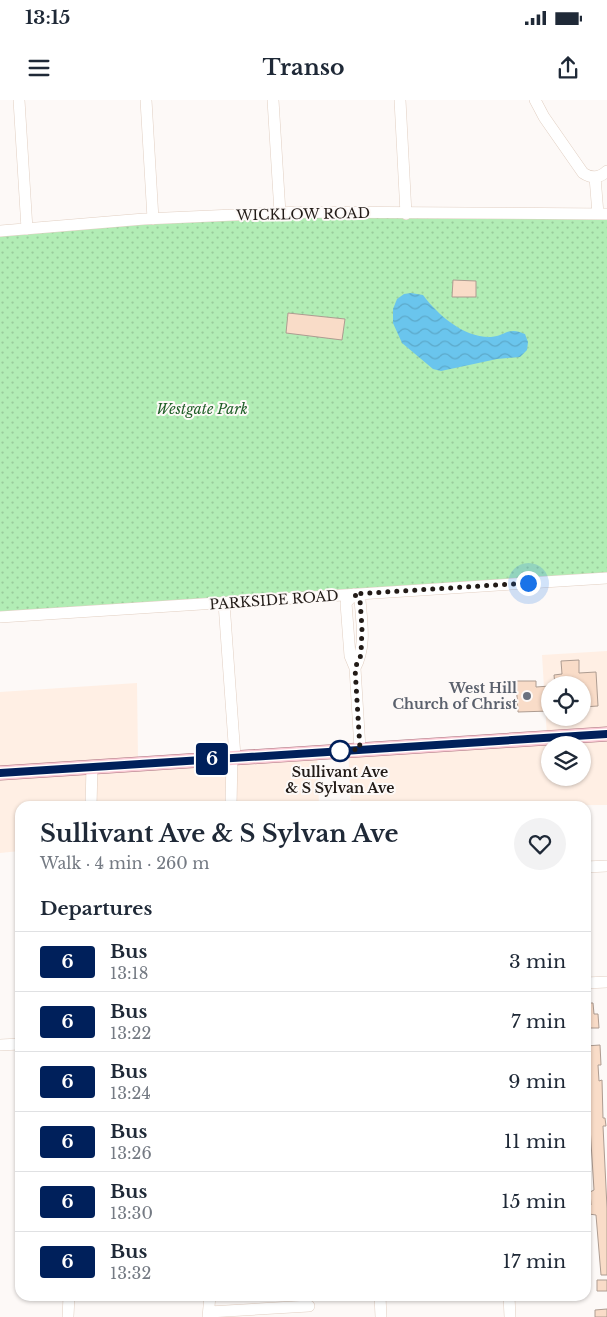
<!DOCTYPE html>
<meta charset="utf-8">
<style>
body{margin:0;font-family:"Libre Baskerville",serif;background:#f2f2f3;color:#1f2937;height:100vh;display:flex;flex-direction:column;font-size:19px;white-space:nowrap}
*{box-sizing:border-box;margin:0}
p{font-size:16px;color:#747a83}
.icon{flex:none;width:28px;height:28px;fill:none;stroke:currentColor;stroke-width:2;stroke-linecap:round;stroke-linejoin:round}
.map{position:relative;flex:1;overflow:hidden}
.drawer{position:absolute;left:15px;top:701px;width:576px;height:500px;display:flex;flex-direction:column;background:#fff;border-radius:15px;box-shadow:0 1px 4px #0004}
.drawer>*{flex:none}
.badge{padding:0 10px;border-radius:4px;font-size:18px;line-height:32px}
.tools{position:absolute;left:541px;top:576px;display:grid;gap:10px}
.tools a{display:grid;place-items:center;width:50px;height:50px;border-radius:50%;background:#fff;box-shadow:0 1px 4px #0004;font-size:25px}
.you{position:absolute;width:25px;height:25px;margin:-12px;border:4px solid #fff;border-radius:50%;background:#1a73e8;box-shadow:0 0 0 8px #1a73e833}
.map>.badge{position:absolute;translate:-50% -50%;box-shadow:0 0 0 2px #fff}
h2{padding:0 25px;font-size:19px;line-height:45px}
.round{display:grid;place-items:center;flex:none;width:52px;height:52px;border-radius:26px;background:#f2f2f3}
.headline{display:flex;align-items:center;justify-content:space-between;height:85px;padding:0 25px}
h1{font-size:24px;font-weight:700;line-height:38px}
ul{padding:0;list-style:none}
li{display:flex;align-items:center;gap:15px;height:60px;padding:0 25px;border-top:1px solid #e0e1e3}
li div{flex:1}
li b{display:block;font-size:19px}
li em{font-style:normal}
li .badge{min-width:55px;font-weight:700;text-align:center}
.status{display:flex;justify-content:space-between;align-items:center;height:35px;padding:0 25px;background:#fff;direction:ltr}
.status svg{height:14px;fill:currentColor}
header{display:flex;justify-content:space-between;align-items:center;height:65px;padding:0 25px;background:#fff;font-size:22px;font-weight:700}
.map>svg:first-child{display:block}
.built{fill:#ffefe4;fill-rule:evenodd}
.park{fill:url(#park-dots)}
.water{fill:url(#water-waves)}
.building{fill:#f9dcc8;stroke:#ae9c91}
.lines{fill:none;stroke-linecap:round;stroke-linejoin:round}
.minor-casing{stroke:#e1cfc2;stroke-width:12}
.major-casing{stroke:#ac7680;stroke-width:15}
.minor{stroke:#fff;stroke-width:11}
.major{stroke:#facad5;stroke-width:14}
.line-casing{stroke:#fff;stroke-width:11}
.line{stroke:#00205b;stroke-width:8}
.walk{stroke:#221b17;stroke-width:5;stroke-dasharray:0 9}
.worship-dot{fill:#6b7280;stroke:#fdf9f7;stroke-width:2}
.stop-dot{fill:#fff;stroke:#00205b;stroke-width:2.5}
.labels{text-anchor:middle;stroke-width:4;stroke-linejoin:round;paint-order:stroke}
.street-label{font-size:14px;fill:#221b17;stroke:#fdf9f7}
.park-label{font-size:14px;font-style:italic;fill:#1f5e27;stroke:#fdf9f7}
.worship-label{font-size:14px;font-weight:bold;fill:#5b616d;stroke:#fdf9f7;text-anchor:end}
.stop-label{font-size:14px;font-weight:bold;fill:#221b17;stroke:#fdf9f7}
</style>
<div class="status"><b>13:15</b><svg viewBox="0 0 49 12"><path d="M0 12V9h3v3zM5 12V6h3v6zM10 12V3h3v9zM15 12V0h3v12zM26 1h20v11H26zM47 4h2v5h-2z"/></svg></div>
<header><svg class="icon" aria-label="menu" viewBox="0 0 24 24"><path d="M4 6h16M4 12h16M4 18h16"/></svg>Transo<svg class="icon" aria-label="share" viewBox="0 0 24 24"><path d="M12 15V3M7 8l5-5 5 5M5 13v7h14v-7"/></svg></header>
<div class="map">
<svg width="607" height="1217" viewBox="0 0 607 1217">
<defs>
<pattern id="park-dots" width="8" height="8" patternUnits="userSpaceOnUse" patternTransform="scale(1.25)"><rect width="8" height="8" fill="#b2edb5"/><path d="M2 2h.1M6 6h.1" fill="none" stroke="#99cb9b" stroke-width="1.8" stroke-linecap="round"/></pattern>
<pattern id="water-waves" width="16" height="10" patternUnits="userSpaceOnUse" patternTransform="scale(1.25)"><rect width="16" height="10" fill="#6ac5ed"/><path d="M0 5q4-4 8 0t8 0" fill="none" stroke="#5ca9ca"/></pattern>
</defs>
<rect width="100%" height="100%" fill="#fdf9f7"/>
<!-- built -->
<path class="built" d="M607 551V705L351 706 348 648 547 636 542 555ZM550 585H582V618H550ZM550 645H582V678H550Z
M137 583 138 659 317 651 319 706H20V751L0 753V592Z"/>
<!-- park -->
<path class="park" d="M253 118H607V473L0 512V135L167 122Z"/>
<!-- water -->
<path class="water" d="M411 193 423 195C438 215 464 238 491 237 506 236 508 226 525 234L528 242 527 250 520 257 497 259 441 271 433 269 402 243 393 223V209L397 199 404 194Z"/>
<!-- building -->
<path class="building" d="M453 180 476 181V197H452Z
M288 213 345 219 342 240 286 233Z
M579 560V573L596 572 598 606 582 607V585H555L554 575 562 574 561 561Z
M516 581H536V587L550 586V611L518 612Z
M586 903H593L594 914H598L599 928H586Z
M600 945 601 965H598L599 981 602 980 603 1018H605L606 1026H603L607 1108V1175H601L596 1115 589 1114 588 1105H591L590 1092 594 1090 588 995H587L586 989V980H588L586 946Z
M597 1180H607V1191H597Z
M607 1209V1217H595V1210Z"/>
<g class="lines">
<defs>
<path id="minor" d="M19 0 27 129
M146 0 153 119
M273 0 280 113
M400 0 406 114
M535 0 544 17 583 73C592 79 600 78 607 71
M595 77 598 114
M0 131 144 119 301 112 607 114
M224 503 235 657
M0 517 607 478
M355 568C366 547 362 524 360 500L354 494 346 503 350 556 355 568 360 649
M91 706 92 667
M231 706 232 657
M586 767 607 766
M586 883 607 882
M0 945 20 944
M380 1196 381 1217
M509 1196 510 1217
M209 1212 309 1206
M68 1217 69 1196
M208 1217 210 1196"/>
<path id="major" d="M0 673 607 634"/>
</defs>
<!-- minor casing -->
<use href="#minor" class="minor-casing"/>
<!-- major casing -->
<use href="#major" class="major-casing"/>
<!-- minor -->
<use href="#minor" class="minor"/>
<!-- major -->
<use href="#major" class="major"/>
</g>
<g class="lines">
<defs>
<path id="line" d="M0 673 607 634"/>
</defs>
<!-- line casing -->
<use href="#line" class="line-casing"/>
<!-- line -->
<use href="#line" class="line"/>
<!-- walk -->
<path class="walk" d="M340 651H334L360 649 355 568 361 555 362 528 360 500 354 494 528 483"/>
</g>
<!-- markers -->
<circle class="worship-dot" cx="527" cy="596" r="5"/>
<circle class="stop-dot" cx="340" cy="651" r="10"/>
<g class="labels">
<!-- street labels -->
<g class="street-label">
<text transform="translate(303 114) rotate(-1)" y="5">WICKLOW ROAD</text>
<text transform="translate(274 500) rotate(-4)" y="5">PARKSIDE ROAD</text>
</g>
<!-- park labels -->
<g class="park-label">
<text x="202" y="314">Westgate Park</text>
</g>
<!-- worship labels -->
<g class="worship-label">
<text x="517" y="593">West Hill<tspan x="517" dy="16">Church of Christ</tspan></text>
</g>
<!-- stop labels -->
<g class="stop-label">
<text x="340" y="677">Sullivant Ave<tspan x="340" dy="16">&amp; S Sylvan Ave</tspan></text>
</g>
</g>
</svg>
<div class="tools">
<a><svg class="icon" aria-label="locate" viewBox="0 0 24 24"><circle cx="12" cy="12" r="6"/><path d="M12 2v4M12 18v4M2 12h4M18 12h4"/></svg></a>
<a><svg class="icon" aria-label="layers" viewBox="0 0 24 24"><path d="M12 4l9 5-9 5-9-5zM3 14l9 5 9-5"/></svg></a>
</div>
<div class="you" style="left:528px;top:483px"></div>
<b class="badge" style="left:212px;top:659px;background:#00205b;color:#fff">6</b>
<section class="drawer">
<div class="headline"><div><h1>Sullivant Ave &amp; S Sylvan Ave</h1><p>Walk · 4 min · 260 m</p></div><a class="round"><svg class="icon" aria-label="heart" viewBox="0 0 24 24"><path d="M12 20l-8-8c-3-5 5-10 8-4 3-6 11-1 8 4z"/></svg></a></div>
<h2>Departures</h2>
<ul>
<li><span class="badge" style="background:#00205b;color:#fff">6</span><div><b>Bus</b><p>13:18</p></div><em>3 min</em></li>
<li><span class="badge" style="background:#00205b;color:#fff">6</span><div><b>Bus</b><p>13:22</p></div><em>7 min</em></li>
<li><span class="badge" style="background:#00205b;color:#fff">6</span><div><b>Bus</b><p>13:24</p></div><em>9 min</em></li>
<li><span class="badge" style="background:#00205b;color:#fff">6</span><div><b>Bus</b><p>13:26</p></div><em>11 min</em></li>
<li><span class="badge" style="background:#00205b;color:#fff">6</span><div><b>Bus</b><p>13:30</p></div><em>15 min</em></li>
<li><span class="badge" style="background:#00205b;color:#fff">6</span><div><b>Bus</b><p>13:32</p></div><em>17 min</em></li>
</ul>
</section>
</div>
